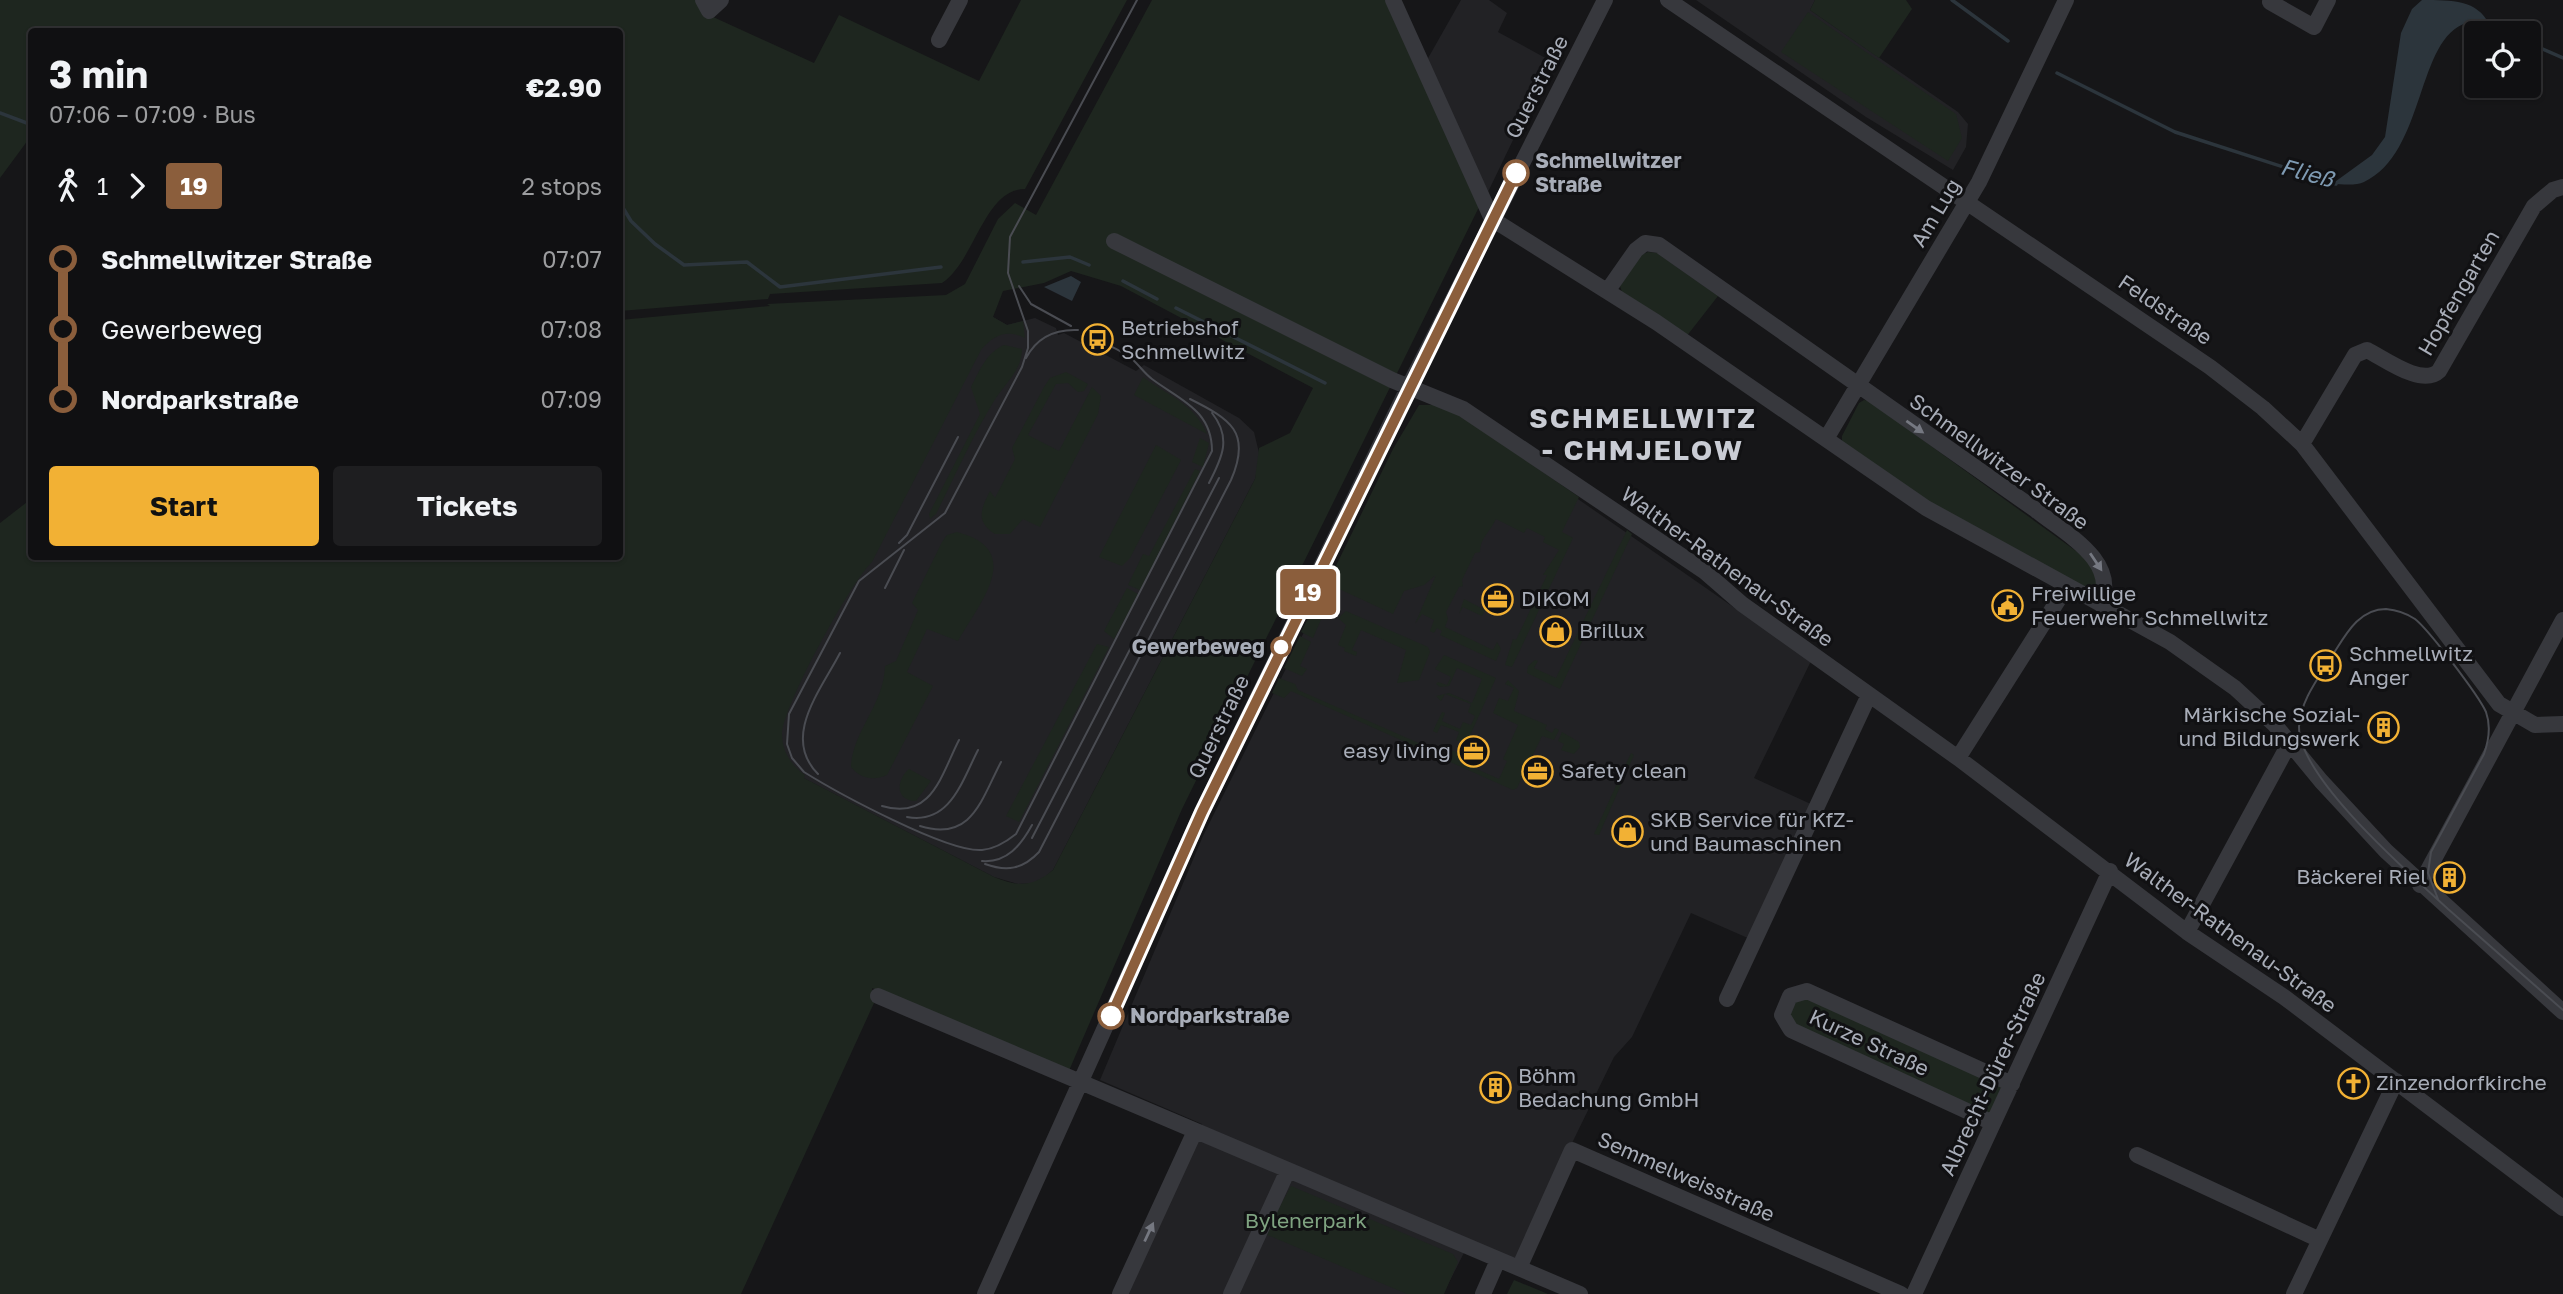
<!DOCTYPE html>
<meta charset="utf-8">
<style>
body{margin:0;font-family:"Golos Text",sans-serif;background:#1e1e20;color:#f1f3f6;height:100vh;display:flex;flex-direction:column;font-size:26px;white-space:nowrap}
*{box-sizing:border-box;margin:0}
p{font-size:23px;color:#9c9d9f}
.icon{flex:none;width:38px;height:38px;fill:none;stroke:currentColor;stroke-width:2;stroke-linecap:round;stroke-linejoin:round}
.map{position:relative;flex:1;overflow:hidden}
.panel{position:absolute;left:28px;top:28px;width:595px;height:532px;display:flex;flex-direction:column;background:#101012;border-radius:7px;box-shadow:0 2px 5px #0004,0 0 0 2px #303032}
.panel>*{flex:none}
.badge{padding:0 14px;border-radius:5px;font-size:24px;line-height:46px}
.tools{position:absolute;left:2464px;top:21px;display:grid;gap:14px}
.tools a{display:grid;place-items:center;width:77px;height:77px;border-radius:7px;background:#101012;box-shadow:0 2px 5px #0004,0 0 0 2px #303032;font-size:35px}
.map>.badge{position:absolute;translate:-50% -50%;box-shadow:0 0 0 4px #fff}
.legs{display:flex;align-items:center;gap:10px;height:77px;padding:0 21px;font-size:23px}
.legs p{margin-inline-start:auto}
.headline{display:flex;align-items:center;justify-content:space-between;height:119px;padding:0 21px}
h1{font-size:38px;font-weight:700;line-height:52px}
.cta{display:flex;gap:14px;margin-top:auto;padding:14px 21px}
.cta a{flex:1;height:80px;border-radius:7px;background:#f2b134;color:#111;font-size:28px;font-weight:700;line-height:80px;text-align:center}
.cta a+a{background:#1e1e20;color:#f1f3f6}
ul{padding:0 21px;list-style:none}
li{display:flex;align-items:center;gap:24px;height:70px;font-size:26px}
li i{display:grid;place-items:center;width:10px;height:100%;margin:0 9px;background:currentColor}
li i::after{content:'';width:18px;height:18px;margin:-9px;border:5px solid;border-radius:50%;background:#101012}
li p{margin-inline-start:auto}
li:first-child i{background:linear-gradient(#0000 50%,currentColor 0)}
li:last-child i{background:linear-gradient(currentColor 50%,#0000 0)}
.map>svg:first-child{display:block}
.built{fill:#222225}
.green{fill:#1e261f;fill-rule:evenodd}
.water{fill:#2c353c}
.lines{fill:none;stroke-linecap:round;stroke-linejoin:round}
.stream{stroke:#2c353c;stroke-width:3.5}
.minor{stroke:#37383d;stroke-width:16}
.tram{stroke:#4a4c52;stroke-width:2}
.oneway{fill:#757881}
.line-1-casing{stroke:#fff;stroke-width:16}
.line-1{stroke:#8b5e3c;stroke-width:10}
.stop-1-dot{fill:#fff;stroke:#8b5e3c;stroke-width:3.5}
.labels{text-anchor:middle;stroke-width:6;stroke-linejoin:round;paint-order:stroke}
.street-label{font-size:21px;fill:#a8adb8;stroke:#111113}
.stop-label{font-size:21px;font-weight:bold;fill:#a8adb8;stroke:#111113;text-anchor:start}
.poi-label{font-size:21px;fill:#a8adb8;stroke:#111113;text-anchor:start}
.park-label{font-size:21px;fill:#7fa381;stroke:#111113}
.water-label{font-size:23px;font-style:italic;fill:#7f9bb3;stroke:#111113}
.district-label{font-size:28px;font-weight:bold;letter-spacing:2px;fill:#c9ccd4;stroke:#111113}
</style>
<div class="map">
<svg width="2563" height="1294" viewBox="0 0 2563 1294">
<rect width="100%" height="100%" fill="#161618"/>
<!-- built -->
<path class="built" d="M1461 0H1489L1507 13 1498 32 1551 61 1488 192 1427 60Z
M1696 0H1815L1810 10 1958 112 1968 124 1966 147 1953 170 1866 117Z
M993 317 1007 325 1035 318 1056 328 1058 335 1064 333 1136 371 1144 365 1239 418 1254 432 1260 457 1255 479 1053 870 1038 883 1018 884 994 877 790 771 775 748 798 663Z
M1457 415 1811 661 1754 778 1813 805 1750 939 1691 913 1632 1037 1614 1057 1515 1260 1470 1241 1443 1294H1124L1202 1124 1100 1080 1203 836 1353 533Z"/>
<!-- green -->
<path class="green" d="M0 0H717L711 16 814 63 839 15 979 81 1021 0H1127L1025 189C984 189 975 261 942 283L770 294 768 299 620 311V32H32L31 136 0 178Z
M1152 0H1385L1479 207 1182 809 1068 1073 872 988 874 1003 741 1294H0V523L31 499 32 556H620V320L770 306 767 304 946 295 965 284 998 219 1015 203 1036 215ZM1071 271 1121 286 1313 388 1290 433 1259 448 1255 479 1053 870C1033 887 1018 887 994 877L804 778 805 775C792 766 782 752 782 734 783 706 850 583 872 562L981 350C994 335 1006 329 1025 338L1023 321 1007 325 993 317 1003 291 1044 283Z
M1815 0H1906L1912 9 1879 58 1810 10Z
M1808 12 1956 114 1962 138 1948 161 1781 52Z
M1648 252 1657 253 1718 296 1686 337 1622 292 1620 286 1641 255Z
M1004 345 1022 349C1022 371 1004 384 994 401 972 437 955 476 936 514L930 519 929 514 980 414 971 387C980 370 986 353 1004 345Z
M1066 372 1088 384 1084 391 1078 392 1068 383 1056 384 1028 435 1059 451 1092 387 1101 396 1098 414 1040 527 1023 519 1010 534H995C975 521 981 509 990 491L995 498 1015 459 1012 448 1044 387 1050 378Z
M1143 377C1167 395 1195 404 1207 434L1134 395Z
M1864 400 1869 401 2087 559 2098 569 2096 594 1928 502 1842 444V436L1859 403Z
M1419 405H1437L1457 413 1579 497 1562 532 1573 538 1512 667 1505 665 1513 639 1516 640 1547 575H1543L1559 550 1543 542 1545 537 1527 528 1524 533 1496 519C1490 532 1480 538 1480 552L1475 553 1462 580 1463 586 1459 587 1446 612 1448 619 1445 627 1493 650 1497 642 1501 649 1496 661 1440 635 1442 631 1437 628 1434 633 1430 631 1434 620 1422 614 1415 624 1436 575 1424 585 1404 591 1393 614 1337 588 1331 576 1393 449Z
M1200 438 1209 443 1203 467 1192 462Z
M1156 445 1181 460 1130 558 1122 566 1099 557Z
M1195 469 1200 471 1140 590 1128 585 1143 554 1149 556Z
M1627 530 1632 534 1560 689 1527 673 1528 666 1535 660 1538 661 1534 668 1556 678Z
M957 532C1026 550 980 602 958 641L927 629 907 672 933 686 887 775C873 781 861 779 851 767 852 732 884 705 885 666L896 661 918 610 912 603 942 542 947 535Z
M1127 588 1138 594 1114 639 1104 631Z
M1464 599 1485 610 1482 616 1463 607 1459 614Z
M1324 601 1337 606 1332 617 1323 615 1313 638 1301 632 1316 603Z
M1346 611 1428 647 1430 652 1419 680 1397 683 1406 650 1361 630 1352 650 1357 652 1356 656 1344 651 1345 648 1338 645 1346 625 1338 618Z
M1300 636 1311 642 1300 666 1307 669 1302 676 1284 668Z
M1097 644 1109 647 1019 822 1006 816Z
M1444 655 1496 678 1467 742 1471 744 1463 763 1499 779 1507 761 1503 759 1518 725 1493 713 1499 698 1508 701 1514 688 1505 684 1508 680 1519 691 1514 711 1547 725 1545 729 1552 733 1555 728 1559 730 1554 740 1542 736 1517 788 1513 790 1291 691 1284 698 1272 693 1279 678 1295 684 1298 690 1448 756 1451 750 1459 753 1463 743 1456 740 1459 732 1441 725 1437 733 1433 731 1442 712 1445 713 1442 721 1460 729 1463 722 1471 725 1475 716 1468 712 1471 704 1445 694 1441 701 1436 696 1449 693 1472 703 1482 679 1457 668 1449 686 1440 687 1436 684 1438 682 1447 685 1451 677 1435 669Z
M1562 732 1579 742 1580 747 1574 754 1561 750 1564 744 1558 741Z
M1631 753 1634 755 1599 835 1594 834Z
M909 769 931 781 916 801C895 801 896 780 909 769Z
M1808 999 2006 1087 1991 1118 1795 1029 1788 1016 1794 1001Z
M1291 1186 1453 1254 1458 1262 1444 1294H1407L1265 1234Z
M1514 1280 1548 1294H1507Z"/>
<!-- water -->
<path class="water" d="M2422 0C2453 0 2477 0 2489 24 2483 24 2474 22 2467 23 2416 37 2426 153 2364 182 2356 186 2342 184 2332 184L2372 155 2385 137 2401 33 2412 9Z
M1071 276 1081 282 1072 301 1044 287Z"/>
<g class="lines">
<!-- stream -->
<path class="stream" d="M1952 0 2008 41
M2485 22 2508 33
M2529 43 2563 58
M2057 73 2175 132 2336 184
M0 113 32 125
M620 203 631 221 655 244 684 265 747 262 780 287 941 267
M1023 262 1070 257 1089 265
M1123 281 1157 299
M1176 308 1325 383"/>
<!-- minor -->
<path class="minor" d="M703 0 709 11 721 0
M1393 0 1492 219 1656 322 1926 508 2170 642 2235 688 2275 725 2321 781 2386 851 2563 1012
M1668 0 2210 367 2263 408 2302 444 2499 704 2535 725 2563 724
M2271 0 2270 2 2314 27 2328 0
M939 40 960 0
M1114 241 1392 380 1463 409 1704 571 1742 604 1958 758 2187 932 2284 997 2563 1208
M1608 290 1636 250 1645 243 1659 245 2036 510C2064 533 2120 561 2100 604
M1826 439 1979 182 2066 0
M2302 444 2355 355 2367 350C2385 359 2422 387 2439 371L2534 206 2553 190 2563 187
M1958 758 2067 586
M2420 885 2563 620
M2187 932 2290 742
M878 996 1580 1294
M1727 999 1869 695
M1993 1123 1791 1030 1782 1015 1790 996 1807 991 2012 1084
M2137 1155 2320 1240
M1519 1268 1572 1150 1901 1294
M985 1294 1202 812 1409 386 1605 0
M1120 1294 1195 1131
M1231 1294 1288 1170
M1483 1294 1498 1260
M1914 1294 2110 871
M2294 1294 2396 1081"/>
<!-- tram -->
<path class="tram" d="M1019 286 1031 304 1071 326
M1098 340C1109 346 1123 351 1132 359 1139 365 1144 373 1152 379 1180 400 1212 410 1212 451L1016 834C1006 842 995 849 982 850 948 853 836 792 804 772L792 758 787 744 789 714 859 581 945 513 1022 367 1028 348V331L1008 273 1010 237 1137 0
M1026 358C1037 337 1055 329 1078 330
M1209 483C1222 458 1232 438 1212 413
M899 543 907 535 958 437
M885 588 904 550
M818 774C781 737 821 690 840 653
M882 806C932 821 941 775 959 740
M907 817C950 825 962 781 978 750
M920 826C972 842 981 800 1001 762
M1032 838 1219 478
M982 861C1007 863 1021 845 1032 825
M985 864C1007 872 1023 869 1039 852L1231 480C1252 432 1230 419 1190 399
M2438 899 2428 873 2431 852 2484 754C2489 740 2491 726 2486 712 2479 696 2429 630 2415 619 2406 613 2397 610 2386 609 2358 609 2345 636 2332 656 2319 677 2300 701 2299 727 2299 778 2410 874 2448 909L2563 1010"/>
</g>
<!-- one-way arrows -->
<defs><path id="oneway-solid" d="M-6-.8H1V-3.2L6.5 0L1 3.2V.8H-6Z" transform="scale(1.75)"/></defs>
<g class="oneway">
<use href="#oneway-solid" transform="translate(1915 427) rotate(35)"/>
<use href="#oneway-solid" transform="translate(2096 562) rotate(56)"/>
<use href="#oneway-solid" transform="translate(1149 1232) rotate(-65)"/>
</g>
<g class="lines">
<defs>
<path id="line-1" d="M1111 1016 1202 812 1516 173"/>
</defs>
<!-- line-1 casing -->
<use href="#line-1" class="line-1-casing"/>
<!-- line-1 -->
<use href="#line-1" class="line-1"/>
</g>
<!-- icons -->
<defs>
<symbol id="bus-ring" viewBox="-11 -11 22 22"><circle r="9.5" fill="#111113" stroke="#f2b134" stroke-width="1.5"/><path d="M-5-6H5V4H4V6H2V4H-2V6H-4V4H-5ZM-3.5-4V0h7V-4ZM-3.5 1.2v1.5H-2V1.2ZM2 1.2v1.5H3.5V1.2Z" fill="#f2b134"/></symbol>
<symbol id="office-ring" viewBox="-11 -11 22 22"><circle r="9.5" fill="#111113" stroke="#f2b134" stroke-width="1.5"/><path d="M-6-3h4V-5.5h4V-3h4V5H-6ZM-1-4.5V-3h2v-1.5ZM-6 0V1H6V0Z" fill="#f2b134"/></symbol>
<symbol id="civic-ring" viewBox="-11 -11 22 22"><circle r="9.5" fill="#111113" stroke="#f2b134" stroke-width="1.5"/><path d="M-.6-6.5H3V-4.5H.6V-3L4-1V1h2V6H-6V1h2V-1L-.6-3ZM-1.2 2.5V6h2.4V2.5Z" fill="#f2b134"/></symbol>
<symbol id="shop-ring" viewBox="-11 -11 22 22"><circle r="9.5" fill="#111113" stroke="#f2b134" stroke-width="1.5"/><path d="M-5-2.5h2.3a2.7 3.5 0 0 1 5.4 0H5L5.5 6h-11ZM-1.5-2.5h3a1.5 2.3 0 0 0-3 0Z" fill="#f2b134"/></symbol>
<symbol id="building-ring" viewBox="-11 -11 22 22"><circle r="9.5" fill="#111113" stroke="#f2b134" stroke-width="1.5"/><path d="M-4-6H4V6H1V3H-1V6H-4ZM-2.5-4.3h1.7v1.8h-1.7ZM.8-4.3h1.7v1.8H.8ZM-2.5-1h1.7V.8h-1.7ZM.8-1h1.7V.8H.8Z" fill="#f2b134"/></symbol>
<symbol id="church-ring" viewBox="-11 -11 22 22"><circle r="9.5" fill="#111113" stroke="#f2b134" stroke-width="1.5"/><path d="M-1.2-6h2.4v3.5h3.3v2.4h-3.3V6h-2.4V-.1h-3.3v-2.4h3.3Z" fill="#f2b134"/></symbol>
</defs>
<g fill-rule="evenodd">
<use href="#bus-ring" x="1080" y="322" width="35" height="35"/>
<use href="#office-ring" x="1480" y="582" width="35" height="35"/>
<use href="#civic-ring" x="1990" y="588" width="35" height="35"/>
<use href="#shop-ring" x="1538" y="614" width="35" height="35"/>
<use href="#bus-ring" x="2308" y="648" width="35" height="35"/>
<use href="#building-ring" x="2366" y="710" width="35" height="35"/>
<use href="#office-ring" x="1456" y="734" width="35" height="35"/>
<use href="#office-ring" x="1520" y="754" width="35" height="35"/>
<use href="#shop-ring" x="1610" y="814" width="35" height="35"/>
<use href="#building-ring" x="2432" y="860" width="35" height="35"/>
<use href="#church-ring" x="2336" y="1066" width="35" height="35"/>
<use href="#building-ring" x="1478" y="1070" width="35" height="35"/>
</g>
<!-- markers -->
<g class="stop-1-dot">
<circle cx="1516" cy="173" r="12"/>
<circle cx="1281" cy="647" r="9"/>
<circle cx="1111" cy="1016" r="12"/>
</g>
<g class="labels">
<!-- street labels -->
<g class="street-label">
<text transform="translate(1537 87) rotate(-63)" y="7">Querstraße</text>
<text transform="translate(1936 213) rotate(-59)" y="7">Am Lug</text>
<text transform="translate(2459 293) rotate(-60)" y="7">Hopfengarten</text>
<text transform="translate(2165 310) rotate(34)" y="7">Feldstraße</text>
<text transform="translate(1999 462) rotate(36)" y="7">Schmellwitzer Straße</text>
<text transform="translate(1727 567) rotate(36)" y="7">Walther-Rathenau-Straße</text>
<text transform="translate(1219 727) rotate(-64)" y="7">Querstraße</text>
<text transform="translate(2230 933) rotate(36)" y="7">Walther-Rathenau-Straße</text>
<text transform="translate(1869 1043) rotate(25)" y="7">Kurze Straße</text>
<text transform="translate(1993 1074) rotate(-65)" y="7">Albrecht-Dürer-Straße</text>
<text transform="translate(1686 1177) rotate(24)" y="7">Semmelweisstraße</text>
</g>
<!-- stop labels -->
<g class="stop-label">
<text x="1535" y="168">Schmellwitzer<tspan x="1535" dy="24">Straße</tspan></text>
<text x="1265" y="654" text-anchor="end">Gewerbeweg</text>
<text x="1130" y="1023">Nordparkstraße</text>
</g>
<!-- poi labels -->
<g class="poi-label">
<text x="1121" y="335">Betriebshof<tspan x="1121" dy="24">Schmellwitz</tspan></text>
<text x="2031" y="601">Freiwillige<tspan x="2031" dy="24">Feuerwehr Schmellwitz</tspan></text>
<text x="1521" y="606">DIKOM</text>
<text x="1579" y="638">Brillux</text>
<text x="2349" y="661">Schmellwitz<tspan x="2349" dy="24">Anger</tspan></text>
<text x="2360" y="722" text-anchor="end">Märkische Sozial-<tspan x="2360" dy="24">und Bildungswerk</tspan></text>
<text x="1451" y="758" text-anchor="end">easy living</text>
<text x="1561" y="778">Safety clean</text>
<text x="1650" y="827">SKB Service für KfZ-<tspan x="1650" dy="24">und Baumaschinen</tspan></text>
<text x="2427" y="884" text-anchor="end">Bäckerei Riel</text>
<text x="1518" y="1083">Böhm<tspan x="1518" dy="24">Bedachung GmbH</tspan></text>
<text x="2376" y="1090">Zinzendorfkirche</text>
</g>
<!-- park labels -->
<g class="park-label">
<text x="1306" y="1228">Bylenerpark</text>
</g>
<!-- water labels -->
<g class="water-label">
<text transform="translate(2307 173) rotate(15)" y="8">Fließ</text>
</g>
<!-- district labels -->
<g class="district-label">
<text x="1643" y="428">SCHMELLWITZ<tspan x="1643" dy="32">- CHMJELOW</tspan></text>
</g>
</g>
</svg>
<div class="tools">
<a><svg class="icon" aria-label="locate" viewBox="0 0 24 24"><circle cx="12" cy="12" r="6"/><path d="M12 2v4M12 18v4M2 12h4M18 12h4"/></svg></a>
</div>
<b class="badge" style="left:1308px;top:592px;background:#8b5e3c;color:#fff">19</b>
<section class="panel">
<div class="headline"><div><h1>3 min</h1><p>07:06 – 07:09 · Bus</p></div><b>€2.90</b></div>
<div class="legs"><svg class="icon" aria-label="walk" viewBox="0 0 24 24"><circle cx="13" cy="4" r="2"/><path d="M13 8l-2 6 4 7M11 14l-3 7M7 12l3-4h3l4 4"/></svg>1<svg class="icon" aria-label="forward" viewBox="0 0 24 24"><path d="M9 5l7 7-7 7"/></svg><b class="badge" style="background:#8b5e3c;color:#fff">19</b><p>2 stops</p></div>
<ul>
<li><i style="color:#8b5e3c"></i><b>Schmellwitzer Straße</b><p>07:07</p></li>
<li><i style="color:#8b5e3c"></i><span>Gewerbeweg</span><p>07:08</p></li>
<li><i style="color:#8b5e3c"></i><b>Nordparkstraße</b><p>07:09</p></li>
</ul>
<div class="cta"><a>Start</a><a>Tickets</a></div>
</section>
</div>
